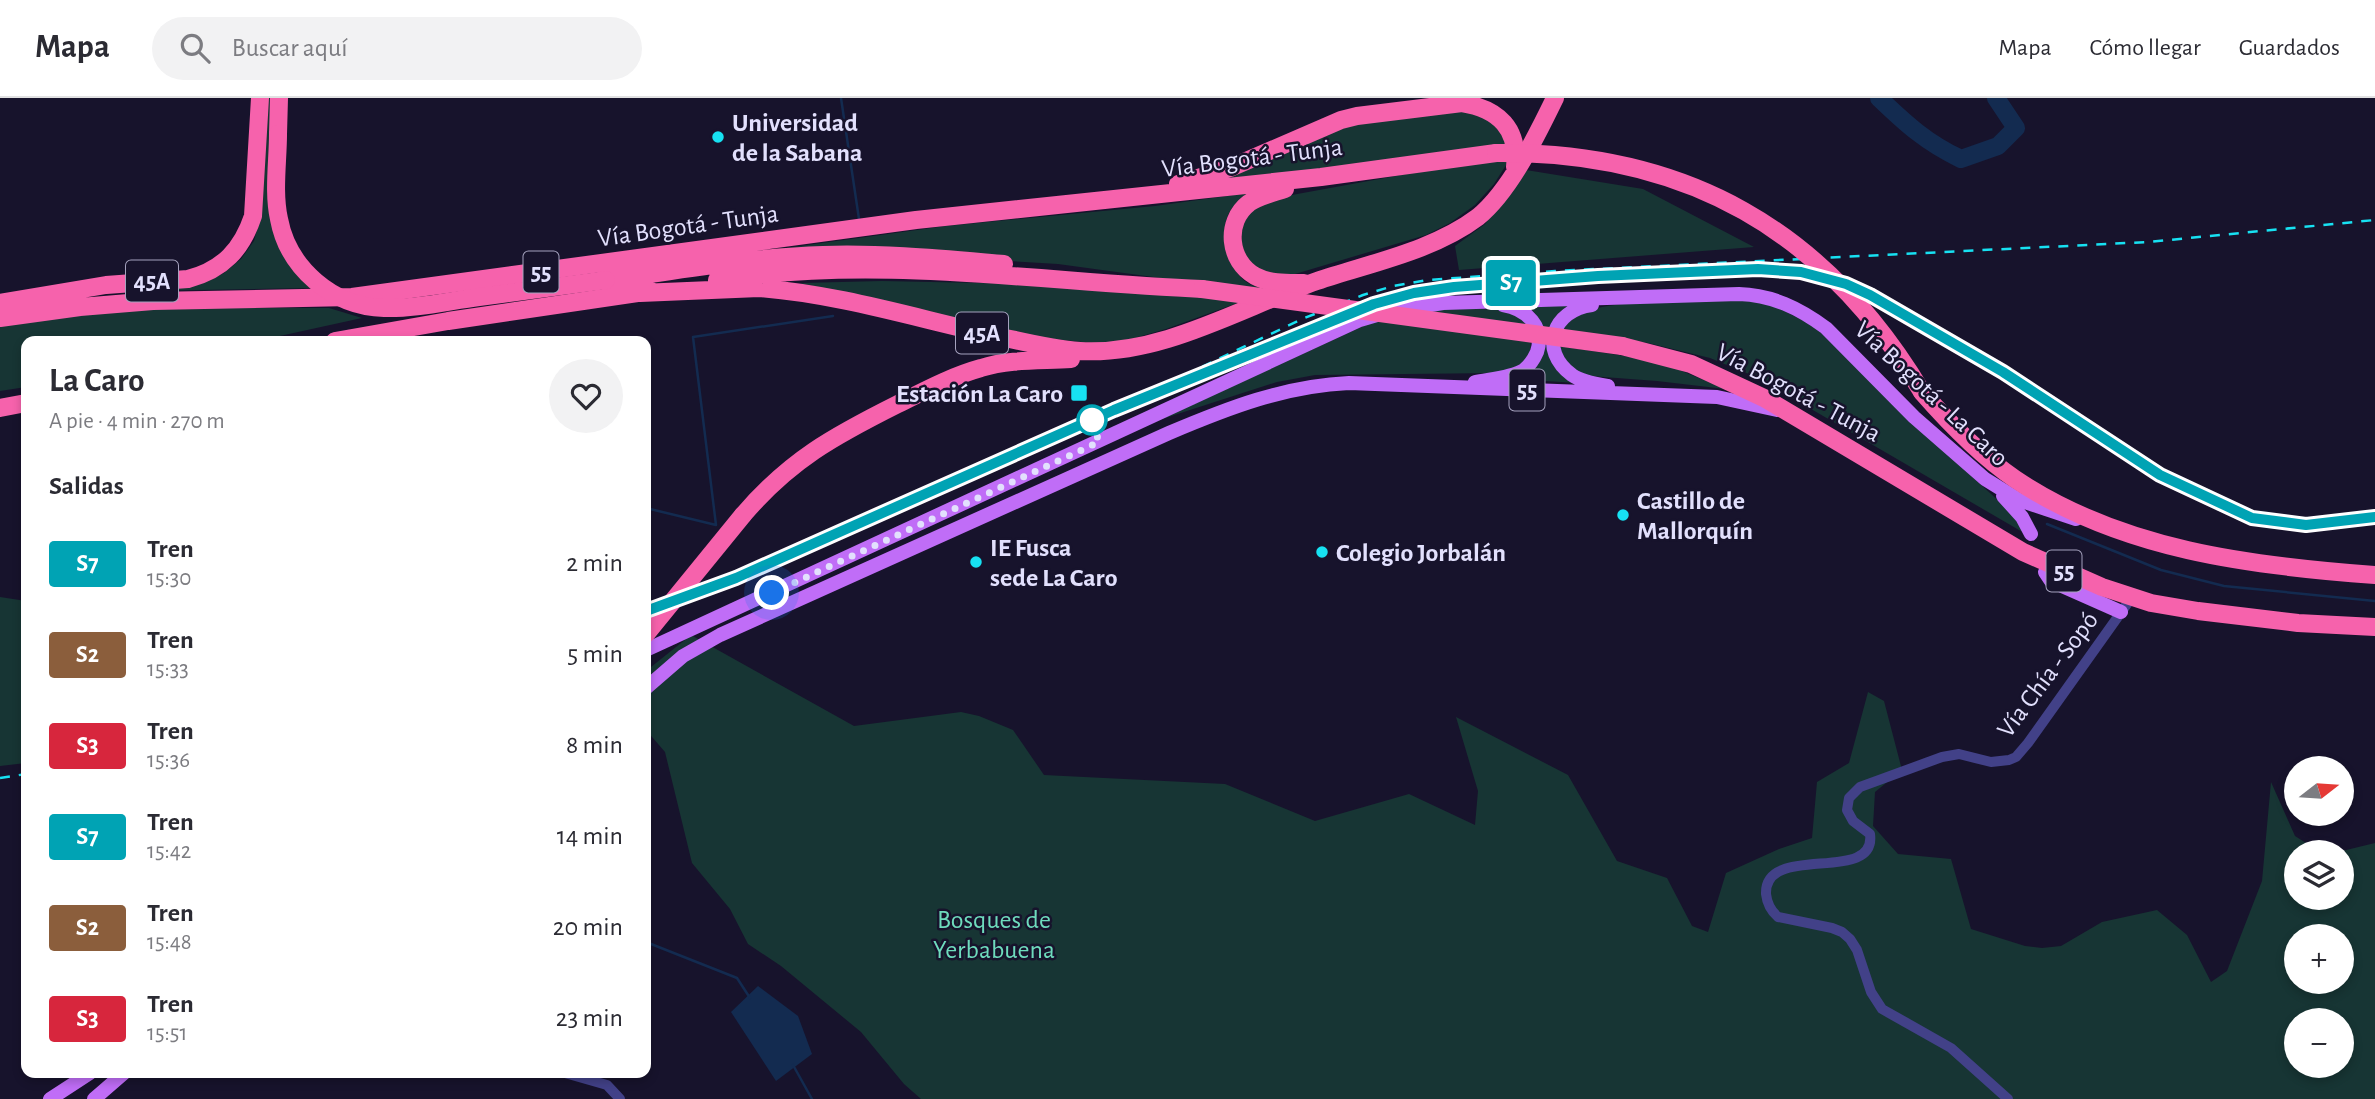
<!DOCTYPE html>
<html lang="es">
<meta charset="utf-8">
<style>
body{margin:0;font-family:"Alegreya Sans",sans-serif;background:#f2f2f3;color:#2b2b33;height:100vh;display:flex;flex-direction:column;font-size:26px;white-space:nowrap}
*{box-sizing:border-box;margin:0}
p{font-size:23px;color:#7c7c81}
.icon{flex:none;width:38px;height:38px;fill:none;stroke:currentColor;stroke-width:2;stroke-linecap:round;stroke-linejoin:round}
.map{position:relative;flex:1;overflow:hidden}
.panel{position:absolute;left:21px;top:238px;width:630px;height:742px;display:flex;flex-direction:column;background:#fff;border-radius:14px;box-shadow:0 4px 10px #0003}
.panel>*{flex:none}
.badge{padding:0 14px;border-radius:5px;font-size:24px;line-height:46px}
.needle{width:46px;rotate:73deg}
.tools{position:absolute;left:2284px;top:658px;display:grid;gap:14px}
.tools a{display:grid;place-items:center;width:70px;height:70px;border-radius:50%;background:#fff;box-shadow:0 4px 10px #0003;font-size:35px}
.you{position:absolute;width:35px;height:35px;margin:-18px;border:5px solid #fff;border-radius:50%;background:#1a73e8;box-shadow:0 0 0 10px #1a73e833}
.map>.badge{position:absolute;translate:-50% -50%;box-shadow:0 0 0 4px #fff}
h2{padding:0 28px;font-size:26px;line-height:63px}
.round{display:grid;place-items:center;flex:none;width:74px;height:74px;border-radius:37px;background:#f2f2f3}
.head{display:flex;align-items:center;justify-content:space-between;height:119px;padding:0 28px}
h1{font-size:33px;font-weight:700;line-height:52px}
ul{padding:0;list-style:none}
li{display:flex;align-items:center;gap:21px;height:91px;padding:0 28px}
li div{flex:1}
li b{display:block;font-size:26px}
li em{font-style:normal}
li .badge{min-width:77px;font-weight:700;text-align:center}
header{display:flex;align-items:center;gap:42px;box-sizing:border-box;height:98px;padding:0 35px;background:#fff;border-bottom:2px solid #e1e1e2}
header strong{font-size:33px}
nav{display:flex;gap:38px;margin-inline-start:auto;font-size:24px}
.search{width:490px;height:63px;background:#f2f2f3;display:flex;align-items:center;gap:18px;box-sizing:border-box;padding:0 24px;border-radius:38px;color:#7c7c81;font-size:26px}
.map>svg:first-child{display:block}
.green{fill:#173534;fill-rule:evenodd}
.water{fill:#132b50}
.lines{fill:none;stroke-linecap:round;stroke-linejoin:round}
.stream{stroke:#132b50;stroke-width:2.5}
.river{stroke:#132b50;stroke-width:18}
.minor{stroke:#424188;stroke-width:10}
.major{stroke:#c06df7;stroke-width:14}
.highway{stroke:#f662ac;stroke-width:18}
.rail{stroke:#17e1f2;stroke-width:2.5;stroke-dasharray:10 9;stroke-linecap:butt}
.highway-bridge{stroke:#f662ac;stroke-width:18}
.line-casing{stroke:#fff;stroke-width:16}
.line{stroke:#00a3b4;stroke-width:10}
.walk{stroke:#e2e0fd;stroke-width:7;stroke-dasharray:0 12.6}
.poi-dot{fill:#17e1f2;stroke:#17132c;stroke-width:2.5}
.stop-dot{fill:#fff;stroke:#00a3b4;stroke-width:3.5}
.labels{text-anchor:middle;stroke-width:5;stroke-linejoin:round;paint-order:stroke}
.shield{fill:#17132c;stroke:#a5a2be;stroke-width:2}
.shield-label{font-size:24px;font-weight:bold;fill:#e2e0fd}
.poi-label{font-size:26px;font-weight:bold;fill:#e2e0fd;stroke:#17132c;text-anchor:start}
.street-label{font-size:26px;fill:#e2e0fd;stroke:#17132c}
.park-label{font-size:26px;fill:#6edbbd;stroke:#17132c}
</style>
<header>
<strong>Mapa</strong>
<div class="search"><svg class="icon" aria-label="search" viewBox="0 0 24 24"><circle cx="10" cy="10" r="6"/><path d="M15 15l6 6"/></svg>Buscar aquí</div>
<nav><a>Mapa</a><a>Cómo llegar</a><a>Guardados</a></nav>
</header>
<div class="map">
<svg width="2375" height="1001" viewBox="0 0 2375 1001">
<rect width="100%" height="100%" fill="#17132c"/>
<!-- green -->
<path class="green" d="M268 0H275L273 106 312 190 138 193 203 185 224 175 241 161 254 143 260 120Z
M1465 11 1497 23 1511 50 1206 89 1342 30 1358 25Z
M1494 64H1508L1494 86 1475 107 1450 125 1426 137 1285 179H1270L1246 162C1236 124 1235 126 1265 102L1445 69Z
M1526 72 1643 91 1754 149 1459 172 1455 148 1485 126Z
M1263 93C1252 98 1237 102 1230 113 1217 134 1228 175 1251 187 1259 190 1270 189 1279 190L1166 231 1124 243 1092 245 1044 240 800 185 882 183 1033 186 1187 199 1190 184 1058 166 978 161 727 158 946 128 1155 108Z
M1741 202 1770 206 1814 228 1922 333 2013 416 2031 439 1756 279 1710 260 1648 245 1562 231C1563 229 1567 223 1568 222 1598 198 1701 204 1741 202Z
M1571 205 1556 218 1549 232 1578 285 1511 281 1522 279 1541 224 1534 214 1523 207Z
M166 210H329L362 220 257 243H26V289L0 293V227L77 217Z
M1454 210 1504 212 1526 221C1535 256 1534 266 1497 275L1315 277 1277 284 1159 322 1368 226 1408 214Z
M1559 248 1625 258 1670 268 1725 291 1657 283 1590 278 1572 271 1562 261Z
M0 499 26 503V665L0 668Z
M691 537 854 628 961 614 979 618 1013 632 1044 677 1225 686 1315 723 1409 696 1475 727 1478 693 1456 619 1568 677 1617 763 1667 780 1692 828 1708 834 1726 775 1779 751 1812 740 1817 684 1849 665 1868 594 1884 603 1902 672 1875 694 1873 728 1898 756 1951 761 1971 831 2025 848 2042 850 2061 848 2102 824 2157 812 2187 837 2211 884 2227 873 2262 783 2271 684 2295 738 2320 754H2296V800H2342V754H2338L2375 745V1001H921L904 986 861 934 781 868 748 846 730 811 692 765 665 654 646 632V573ZM2296 838H2342V884H2296ZM2296 922H2342V968H2296Z"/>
<!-- water -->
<path class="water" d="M758 888 798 918 812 956 776 983 731 914Z"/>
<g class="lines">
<!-- stream -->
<path class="stream" d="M841 0 859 121
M646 410 716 427 693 239 833 218
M2047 426 2161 472 2224 488 2375 503
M646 844 737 880 750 900
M793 967 812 1001"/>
<!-- river -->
<path class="river" d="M1879 0C1906 26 1927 45 1961 61L1998 48 2016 30 1996 0"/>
<!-- minor -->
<path class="minor" d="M565 975 607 987 620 1001
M2008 1001 1951 950 1882 911 1871 894 1857 852 1850 841 1842 834 1832 830 1778 819C1771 813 1767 805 1766 796 1764 744 1877 787 1870 736L1853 723 1847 712 1849 700 1860 689 1942 659 1959 656 1991 664 2009 662 2016 659 2028 645 2132 499"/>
<!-- major -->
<path class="major" d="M1592 207C1553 212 1538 252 1572 277 1582 284 1596 286 1608 288
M1475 284C1490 281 1511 280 1524 272 1530 267 1534 261 1537 254 1545 229 1527 211 1503 207
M2003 398 2022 419 2031 436
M2045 474 2051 483 2121 514
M646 552 1360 222 1387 214 1443 205 1739 196C1772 197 1799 210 1826 230L1914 319 1985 381 2019 402 2076 421
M646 590 683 558 720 537 1169 335C1228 310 1284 288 1349 285L1717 299 1777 312
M50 1001 90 975
M94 1001 124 975"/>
<!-- highway -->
<path class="highway" d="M278 36 279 0
M1178 86 1230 70 1341 22 1357 18 1462 5C1499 11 1519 31 1515 69
M1285 91C1273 95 1259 98 1249 105 1224 124 1229 164 1255 178 1270 186 1288 185 1304 185
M606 182C678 173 751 159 823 157 883 155 944 161 1004 166
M717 182C877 157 1041 184 1202 191
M640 195 759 190C838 196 915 220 992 237 1021 243 1050 251 1080 253 1162 258 1242 209 1317 183 1370 165 1433 153 1478 119 1510 93 1537 37 1555 0
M0 205 106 187 188 181C223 172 242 151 253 118L260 0
M0 220 80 209 153 203 352 199 916 122 1321 79 1496 55
M335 243 448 223 651 193
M1622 248 1691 266 1764 300 2023 454 2102 489 2151 505 2198 513 2298 525 2375 529
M1922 294C1950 326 1980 357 2015 381 2121 452 2251 468 2375 477
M0 310 26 305
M743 417C790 362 834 338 898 306 924 293 952 278 981 270 1010 261 1041 263 1071 261"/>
<!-- rail -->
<path class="rail" d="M1759 171 1801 174 1846 186 1870 197 2003 274 2160 377 2252 420 2306 427 2375 419
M1241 261 1374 206 1428 193
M646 513 736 480 1047 343 1302 221 1363 197 1393 188 1428 182 1555 173 2148 144 2375 122
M0 680 26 676"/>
<!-- highway-bridge -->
<path class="highway-bridge" d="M278 36C278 63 273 94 279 121 288 170 333 209 384 210 415 211 448 203 479 199 522 193 564 188 606 182
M1496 55C1686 53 1825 132 1922 294
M1202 191 1622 248
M646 536 743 417"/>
</g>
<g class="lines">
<defs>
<path id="line" d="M646 513 736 480 1114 312 1374 206 1414 195 1454 189 1598 178 1758 171 1801 174 1846 186 1870 197 2003 274 2160 377 2252 420 2306 427 2375 419"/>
</defs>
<!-- line casing -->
<use href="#line" class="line-casing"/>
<!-- line -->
<use href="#line" class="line"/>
<!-- walk -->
<path class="walk" d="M772 495 1099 344 1092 322"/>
</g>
<!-- markers -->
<g class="poi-dot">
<circle cx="718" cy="39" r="7"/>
<rect x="1070" y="286" width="18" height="18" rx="3.5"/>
<circle cx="1623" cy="417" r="7"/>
<circle cx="1322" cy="454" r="7"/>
<circle cx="976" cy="464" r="7"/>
</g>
<circle class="stop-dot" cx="1092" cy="322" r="14"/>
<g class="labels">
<!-- shield labels -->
<g class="shield">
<rect x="523.5" y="153.5" width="35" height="41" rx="5"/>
<rect x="126" y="162.5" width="52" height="41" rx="5"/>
<rect x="956" y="214.5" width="52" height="41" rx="5"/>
<rect x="1509.5" y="271.5" width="35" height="41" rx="5"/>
<rect x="2046.5" y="452.5" width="35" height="41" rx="5"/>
</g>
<g class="shield-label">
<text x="541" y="182">55</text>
<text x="152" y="191">45A</text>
<text x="982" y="243">45A</text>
<text x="1527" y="300">55</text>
<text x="2064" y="481">55</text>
</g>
<!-- poi labels -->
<g class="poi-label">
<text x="732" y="33">Universidad<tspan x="732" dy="30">de la Sabana</tspan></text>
<text x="1063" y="304" text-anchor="end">Estación La Caro</text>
<text x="1637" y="411">Castillo de<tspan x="1637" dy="30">Mallorquín</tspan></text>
<text x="990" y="458">IE Fusca<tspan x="990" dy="30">sede La Caro</tspan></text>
<text x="1336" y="463">Colegio Jorbalán</text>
</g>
<!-- street labels -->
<g class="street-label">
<text transform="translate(1252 59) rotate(-7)" y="9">Vía Bogotá - Tunja</text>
<text transform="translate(688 127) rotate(-8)" y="9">Vía Bogotá - Tunja</text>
<text transform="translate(1799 294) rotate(28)" y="9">Vía Bogotá - Tunja</text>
<text transform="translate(1932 295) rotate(43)" y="9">Vía Bogotá - La Caro</text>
<text transform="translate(2047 576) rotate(-53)" y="9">Vía Chía - Sopó</text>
</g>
<!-- park labels -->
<g class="park-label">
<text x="994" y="830">Bosques de<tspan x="994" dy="30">Yerbabuena</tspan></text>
</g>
</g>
</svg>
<div class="tools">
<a><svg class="needle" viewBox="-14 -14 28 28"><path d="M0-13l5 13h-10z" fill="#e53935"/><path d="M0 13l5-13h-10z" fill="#7c7c81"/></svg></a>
<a><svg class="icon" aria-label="layers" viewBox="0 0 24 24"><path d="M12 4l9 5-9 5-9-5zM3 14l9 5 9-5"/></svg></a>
<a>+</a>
<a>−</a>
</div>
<div class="you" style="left:772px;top:495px"></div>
<b class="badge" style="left:1511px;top:185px;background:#00a3b4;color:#fff">S7</b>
<section class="panel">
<div class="head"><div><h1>La Caro</h1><p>A pie · 4 min · 270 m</p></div><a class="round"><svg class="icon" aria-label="heart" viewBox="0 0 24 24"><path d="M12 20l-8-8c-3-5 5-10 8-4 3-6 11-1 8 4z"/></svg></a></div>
<h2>Salidas</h2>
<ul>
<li><span class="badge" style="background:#00a3b4;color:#fff">S7</span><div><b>Tren</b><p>15:30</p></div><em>2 min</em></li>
<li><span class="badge" style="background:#8b5e3c;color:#fff">S2</span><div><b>Tren</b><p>15:33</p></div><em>5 min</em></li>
<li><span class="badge" style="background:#d7263d;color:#fff">S3</span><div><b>Tren</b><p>15:36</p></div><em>8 min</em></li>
<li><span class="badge" style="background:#00a3b4;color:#fff">S7</span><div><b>Tren</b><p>15:42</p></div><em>14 min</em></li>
<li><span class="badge" style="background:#8b5e3c;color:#fff">S2</span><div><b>Tren</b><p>15:48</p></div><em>20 min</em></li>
<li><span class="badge" style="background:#d7263d;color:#fff">S3</span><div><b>Tren</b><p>15:51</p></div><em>23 min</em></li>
</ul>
</section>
</div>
